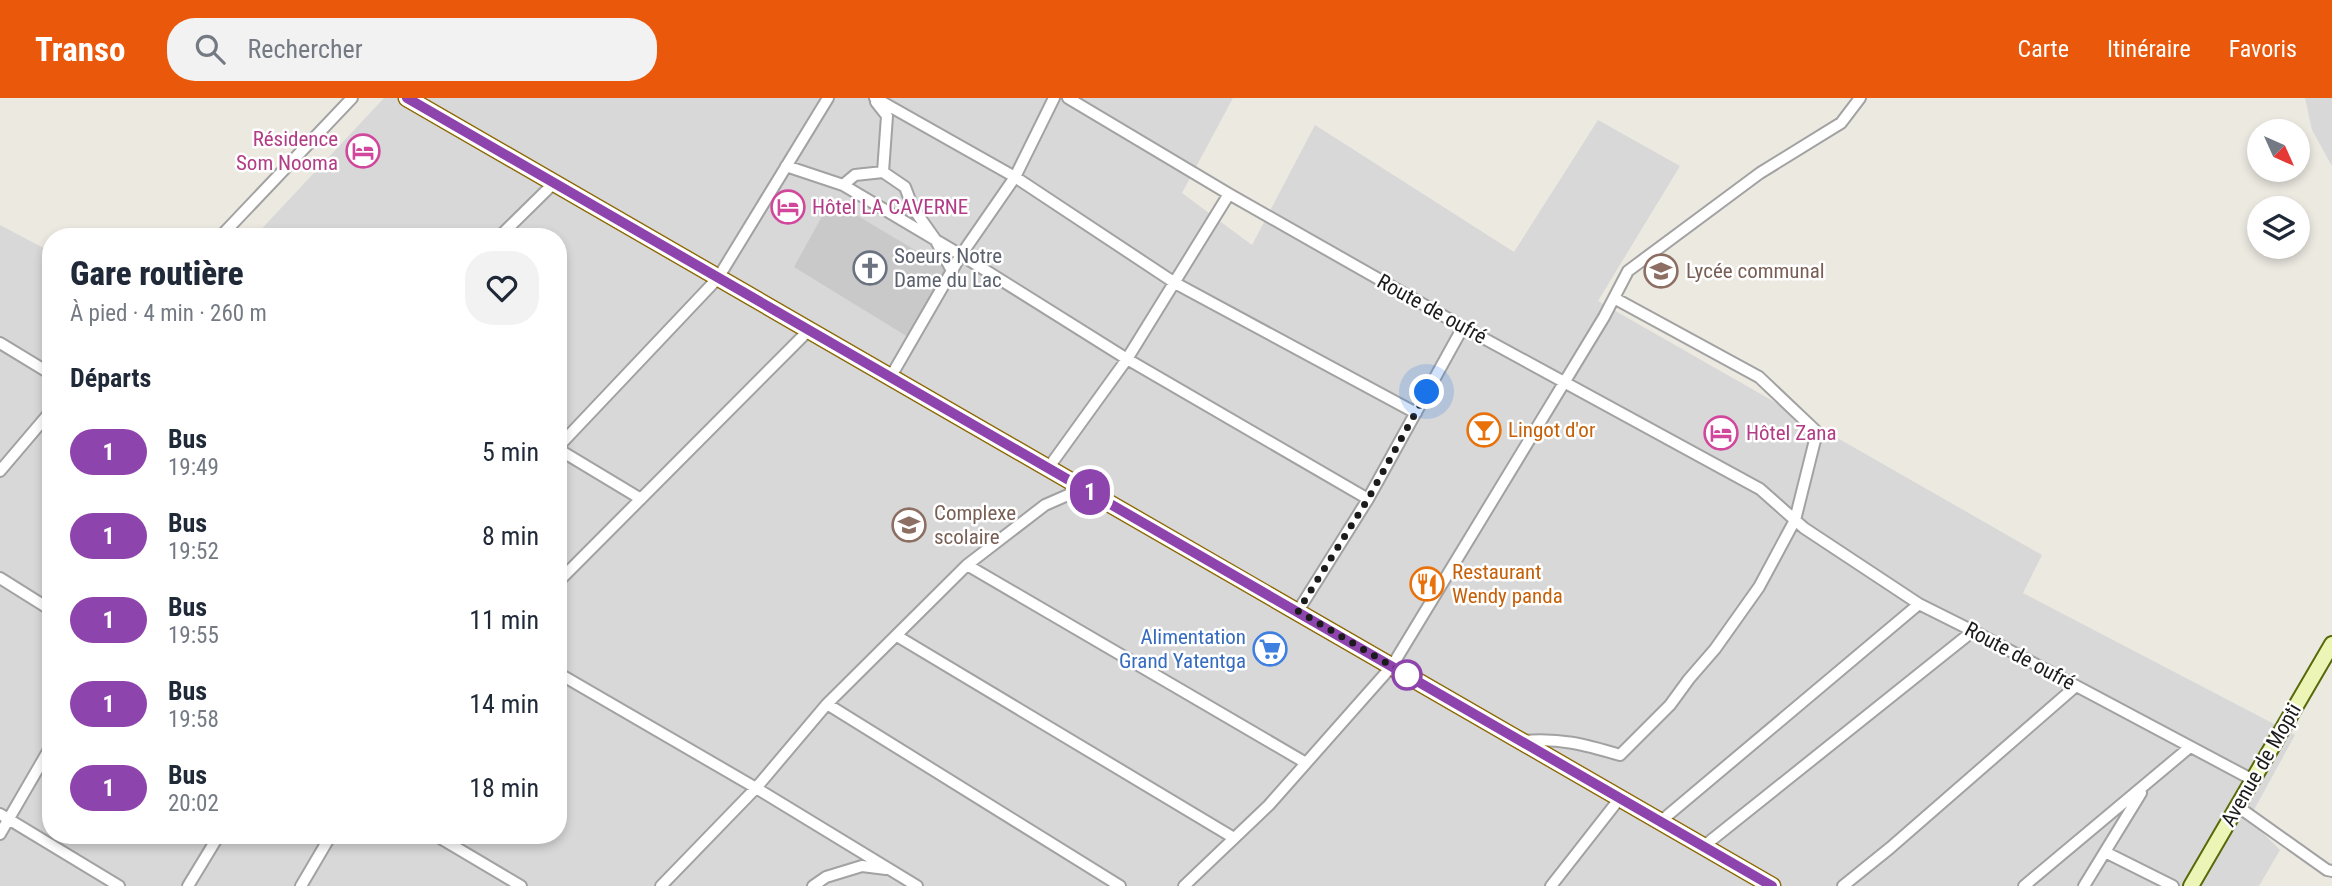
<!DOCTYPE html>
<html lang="fr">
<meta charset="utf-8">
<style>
body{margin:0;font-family:"Roboto Condensed",sans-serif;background:#f2f2f3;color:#1f2937;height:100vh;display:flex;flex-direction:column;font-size:26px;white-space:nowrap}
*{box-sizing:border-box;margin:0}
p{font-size:23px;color:#747a83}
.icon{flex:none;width:38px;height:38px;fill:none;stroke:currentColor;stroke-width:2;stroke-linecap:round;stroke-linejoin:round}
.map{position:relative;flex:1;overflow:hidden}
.drawer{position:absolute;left:42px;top:130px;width:525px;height:616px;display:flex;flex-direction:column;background:#fff;border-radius:28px;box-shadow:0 4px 10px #0003}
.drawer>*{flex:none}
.badge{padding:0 14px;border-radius:23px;font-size:24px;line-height:46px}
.needle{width:46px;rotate:135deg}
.controls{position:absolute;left:2247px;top:21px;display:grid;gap:14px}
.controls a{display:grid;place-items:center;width:63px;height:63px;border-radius:50%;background:#fff;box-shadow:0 4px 10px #0003;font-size:35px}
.you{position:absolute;width:35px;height:35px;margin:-18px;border:5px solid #fff;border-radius:50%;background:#1a73e8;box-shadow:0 0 0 10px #1a73e833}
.map>.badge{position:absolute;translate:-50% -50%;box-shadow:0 0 0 4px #fff}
h2{padding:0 28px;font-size:26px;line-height:63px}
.round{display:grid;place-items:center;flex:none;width:74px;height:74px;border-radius:28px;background:#f2f2f3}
.headline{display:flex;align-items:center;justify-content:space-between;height:119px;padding:0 28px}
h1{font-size:33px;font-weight:800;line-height:52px}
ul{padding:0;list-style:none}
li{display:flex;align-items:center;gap:21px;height:84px;padding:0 28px}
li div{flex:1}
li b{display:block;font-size:26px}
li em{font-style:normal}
li .badge{min-width:77px;font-weight:700;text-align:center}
header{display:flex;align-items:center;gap:42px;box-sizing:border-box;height:98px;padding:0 35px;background:#ea580c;color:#fff}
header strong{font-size:33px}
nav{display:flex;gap:38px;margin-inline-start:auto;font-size:24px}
.search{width:490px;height:63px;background:#f2f2f3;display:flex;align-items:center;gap:18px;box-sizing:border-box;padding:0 24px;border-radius:28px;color:#747a83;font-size:26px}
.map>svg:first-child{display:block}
.residential{fill:#d9d8d8}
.religious{fill:#c9c9c9}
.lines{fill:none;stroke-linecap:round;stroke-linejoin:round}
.street-casing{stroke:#a2a2a2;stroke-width:14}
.secondary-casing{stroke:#576a0a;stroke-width:18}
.primary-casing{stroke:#8b6a07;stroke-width:19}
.street{stroke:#fff;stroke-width:10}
.secondary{stroke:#edf5b6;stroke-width:14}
.primary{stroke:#f6d79b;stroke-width:16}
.line-casing{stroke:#fff;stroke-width:16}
.line{stroke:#8e44ad;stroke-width:10}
.walk{stroke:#1b1b1b;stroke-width:7;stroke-dasharray:0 12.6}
.stop-dot{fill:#fff;stroke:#8e44ad;stroke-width:3.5}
.labels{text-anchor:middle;stroke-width:5;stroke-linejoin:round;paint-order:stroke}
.hotel-label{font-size:21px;fill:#b23c85;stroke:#fff;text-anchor:start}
.worship-label{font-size:21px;fill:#5b616d;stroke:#fff;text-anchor:start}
.education-label{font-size:21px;fill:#785e54;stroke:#fff;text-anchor:start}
.street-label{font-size:21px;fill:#1b1b1b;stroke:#fff}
.food-label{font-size:21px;fill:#c56008;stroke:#fff;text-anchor:start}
.shop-label{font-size:21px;fill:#366cbe;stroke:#fff;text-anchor:end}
</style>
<header>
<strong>Transo</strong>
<div class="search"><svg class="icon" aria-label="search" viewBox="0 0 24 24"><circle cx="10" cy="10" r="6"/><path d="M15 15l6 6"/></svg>Rechercher</div>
<nav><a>Carte</a><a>Itinéraire</a><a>Favoris</a></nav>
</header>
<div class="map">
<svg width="2332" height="788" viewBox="0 0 2332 788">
<rect width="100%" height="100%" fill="#ece9e1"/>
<!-- residential -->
<path class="residential" d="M384 0H1233L1182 95 1252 147 1315 27 1514 154 1598 22 1680 68 1598 203 2042 457 2023 495 2295 637 2249 721 2280 752 2259 788H0V127L51 154V737H558V138H255Z
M2305 0H2332V68L2312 32Z"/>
<!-- religious -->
<path class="religious" d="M831 102 947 171 908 239 794 169Z"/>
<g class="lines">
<defs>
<path id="street" d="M875 0 1015 79 1175 185 1416 315
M1068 0 1229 96 1463 229 1760 391 1804 430 1919 506 1973 533 2253 682
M876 4 887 18 883 74 905 89 913 110 935 141 952 173
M786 68 843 87 961 157 1127 261 1368 401
M843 87 855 77 883 74
M221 138 352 0
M500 138 555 84
M0 245 51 276
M890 280 961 157 1015 79 1054 0
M558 349 718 180 828 0
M558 351 641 401
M1049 369 1127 261 1229 96
M0 373 51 313
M967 467 1306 665
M0 480 51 512
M558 484 808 233
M1298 513 1368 401 1463 229
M897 538 1234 740
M558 575 756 690 917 788
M827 606 1120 788
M1522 643C1561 640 1583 646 1620 657L1670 607 1689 581 1715 551 1759 489 1795 422 1817 334 1759 279 1614 200
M2237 708 2327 772 2332 773
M0 716 119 788
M1661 723 1919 506
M0 736 51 648
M435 737 521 788
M1704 748 1973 533
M2105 754 2173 788
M188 788 219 737
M301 788 331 737
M661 788 756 690 827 606 967 467 1045 407 1084 390
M813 788 826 779 862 768 886 771
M1184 788 1269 707 1392 568 1604 219 1628 173 1760 75 1841 25 1860 0
M1551 788 1620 700
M1843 788 1890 750 2076 588
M2024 788 2190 649
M2084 788 2141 695"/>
<path id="secondary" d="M2191 788 2332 546"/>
<path id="primary" d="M407 0 1772 788"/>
</defs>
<!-- street casing -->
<use href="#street" class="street-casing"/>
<!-- secondary casing -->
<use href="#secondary" class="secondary-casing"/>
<!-- primary casing -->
<use href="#primary" class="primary-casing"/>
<!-- street -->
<use href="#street" class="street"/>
<!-- secondary -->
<use href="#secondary" class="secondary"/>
<!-- primary -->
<use href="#primary" class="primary"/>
</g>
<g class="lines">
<defs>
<path id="line" d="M407 0 1772 788"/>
</defs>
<!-- line casing -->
<use href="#line" class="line-casing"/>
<!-- line -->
<use href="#line" class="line"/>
<!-- walk -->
<path class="walk" d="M1407 577 1298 513 1368 401 1427 294"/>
</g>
<!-- icons -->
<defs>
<symbol id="hotel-ring" viewBox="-11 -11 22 22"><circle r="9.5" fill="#fff" stroke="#d1479c" stroke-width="1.5"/><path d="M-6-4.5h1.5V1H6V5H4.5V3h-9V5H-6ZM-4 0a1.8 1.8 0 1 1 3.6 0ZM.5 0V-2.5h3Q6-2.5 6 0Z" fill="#d1479c"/></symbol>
<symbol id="church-ring" viewBox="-11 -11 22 22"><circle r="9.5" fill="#fff" stroke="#6b7280" stroke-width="1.5"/><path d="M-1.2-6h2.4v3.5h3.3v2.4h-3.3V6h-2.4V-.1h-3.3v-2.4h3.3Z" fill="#6b7280"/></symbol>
<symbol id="university-ring" viewBox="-11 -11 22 22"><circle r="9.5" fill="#fff" stroke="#8d6e63" stroke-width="1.5"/><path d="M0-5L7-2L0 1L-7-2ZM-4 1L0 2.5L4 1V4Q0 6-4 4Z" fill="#8d6e63"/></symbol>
<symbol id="bar-ring" viewBox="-11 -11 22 22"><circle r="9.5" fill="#fff" stroke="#e8710a" stroke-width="1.5"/><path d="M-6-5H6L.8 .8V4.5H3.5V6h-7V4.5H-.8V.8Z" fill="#e8710a"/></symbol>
<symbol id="school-ring" viewBox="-11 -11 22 22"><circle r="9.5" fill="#fff" stroke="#8d6e63" stroke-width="1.5"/><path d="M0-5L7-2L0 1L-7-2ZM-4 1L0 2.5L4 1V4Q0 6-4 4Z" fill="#8d6e63"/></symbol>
<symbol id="restaurant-ring" viewBox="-11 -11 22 22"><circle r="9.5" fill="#fff" stroke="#e8710a" stroke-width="1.5"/><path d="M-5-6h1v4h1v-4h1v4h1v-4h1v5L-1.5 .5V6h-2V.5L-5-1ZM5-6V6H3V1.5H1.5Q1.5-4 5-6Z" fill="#e8710a"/></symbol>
<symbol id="supermarket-ring" viewBox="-11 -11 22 22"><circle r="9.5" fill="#fff" stroke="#3f7fe0" stroke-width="1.5"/><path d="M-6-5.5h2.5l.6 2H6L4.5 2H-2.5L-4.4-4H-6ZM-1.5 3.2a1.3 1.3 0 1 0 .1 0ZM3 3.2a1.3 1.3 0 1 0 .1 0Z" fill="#3f7fe0"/></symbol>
</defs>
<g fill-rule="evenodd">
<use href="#hotel-ring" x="344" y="34" width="38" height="38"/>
<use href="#hotel-ring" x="769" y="90" width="38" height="38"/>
<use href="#church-ring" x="851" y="151" width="38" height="38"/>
<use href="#university-ring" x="1642" y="154" width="38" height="38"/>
<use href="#bar-ring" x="1465" y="313" width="38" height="38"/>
<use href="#hotel-ring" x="1702" y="316" width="38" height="38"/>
<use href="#school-ring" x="890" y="408" width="38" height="38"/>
<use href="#restaurant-ring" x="1408" y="467" width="38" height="38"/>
<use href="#supermarket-ring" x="1251" y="532" width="38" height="38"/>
</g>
<!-- markers -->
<circle class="stop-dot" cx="1407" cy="577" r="14"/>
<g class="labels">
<!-- hotel labels -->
<g class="hotel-label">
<text x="338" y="48" text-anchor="end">Résidence<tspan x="338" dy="24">Som Nooma</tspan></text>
<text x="812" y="116">Hôtel LA CAVERNE</text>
<text x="1746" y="342">Hôtel Zana</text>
</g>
<!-- worship labels -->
<g class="worship-label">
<text x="894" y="165">Soeurs Notre<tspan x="894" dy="24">Dame du Lac</tspan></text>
</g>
<!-- education labels -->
<g class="education-label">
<text x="1686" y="180">Lycée communal</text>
<text x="934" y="422">Complexe<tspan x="934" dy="24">scolaire</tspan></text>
</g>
<!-- street labels -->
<g class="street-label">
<text transform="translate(1432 211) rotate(29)" y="7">Route de oufré</text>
<text transform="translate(2020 558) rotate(28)" y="7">Route de oufré</text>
<text transform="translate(2261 667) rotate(-60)" y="7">Avenue de Mopti</text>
</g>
<!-- food labels -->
<g class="food-label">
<text x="1508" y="339">Lingot d'or</text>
<text x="1452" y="481">Restaurant<tspan x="1452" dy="24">Wendy panda</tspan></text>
</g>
<!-- shop labels -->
<g class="shop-label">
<text x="1246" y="546">Alimentation<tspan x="1246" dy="24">Grand Yatentga</tspan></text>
</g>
</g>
</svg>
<div class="controls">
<a><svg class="needle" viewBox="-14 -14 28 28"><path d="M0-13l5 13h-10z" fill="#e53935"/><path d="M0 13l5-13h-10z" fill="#747a83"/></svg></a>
<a><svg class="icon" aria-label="layers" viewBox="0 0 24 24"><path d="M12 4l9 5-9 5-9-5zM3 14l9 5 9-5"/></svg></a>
</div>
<div class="you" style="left:1427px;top:294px"></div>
<b class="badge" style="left:1090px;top:394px;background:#8e44ad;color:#fff">1</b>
<section class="drawer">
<div class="headline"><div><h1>Gare routière</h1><p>À pied · 4 min · 260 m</p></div><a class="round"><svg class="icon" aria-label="heart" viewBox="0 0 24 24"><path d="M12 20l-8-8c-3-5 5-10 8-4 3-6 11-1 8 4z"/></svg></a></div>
<h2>Départs</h2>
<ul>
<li><span class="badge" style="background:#8e44ad;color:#fff">1</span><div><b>Bus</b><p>19:49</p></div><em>5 min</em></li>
<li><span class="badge" style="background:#8e44ad;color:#fff">1</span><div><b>Bus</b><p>19:52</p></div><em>8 min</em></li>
<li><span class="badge" style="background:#8e44ad;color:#fff">1</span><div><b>Bus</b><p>19:55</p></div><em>11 min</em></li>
<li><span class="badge" style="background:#8e44ad;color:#fff">1</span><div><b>Bus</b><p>19:58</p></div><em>14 min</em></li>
<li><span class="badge" style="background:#8e44ad;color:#fff">1</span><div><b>Bus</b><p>20:02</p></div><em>18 min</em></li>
</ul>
</section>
</div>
